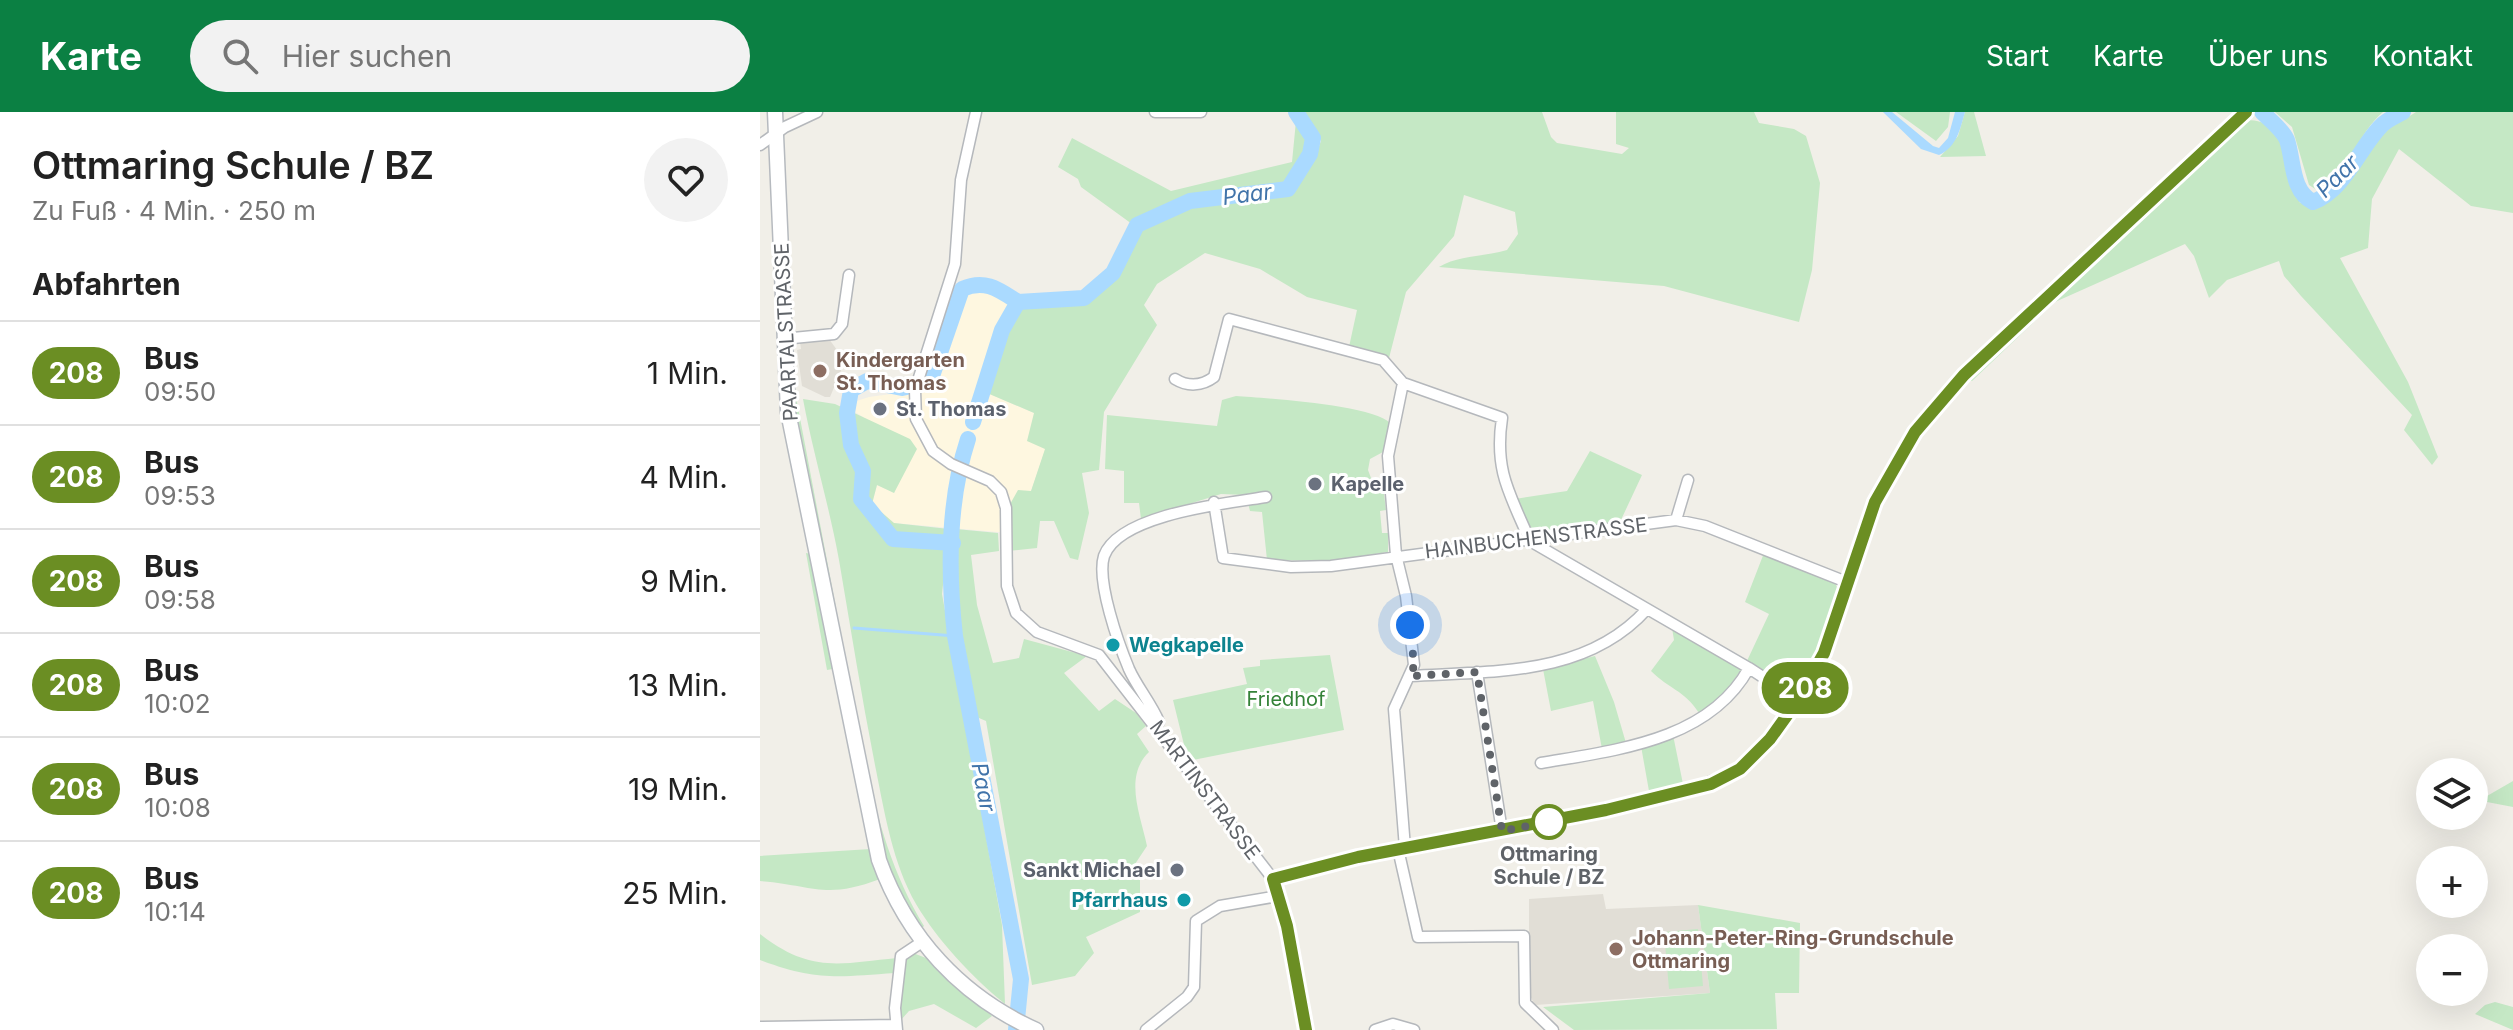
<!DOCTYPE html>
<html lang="de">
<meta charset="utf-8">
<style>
body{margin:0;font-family:Inter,sans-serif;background:#f2f2f2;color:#222;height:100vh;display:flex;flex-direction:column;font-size:30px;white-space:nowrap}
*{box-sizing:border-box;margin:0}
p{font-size:26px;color:#767676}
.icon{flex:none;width:44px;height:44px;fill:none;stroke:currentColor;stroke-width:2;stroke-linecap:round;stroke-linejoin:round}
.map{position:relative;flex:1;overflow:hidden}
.drawer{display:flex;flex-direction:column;background:#fff;width:760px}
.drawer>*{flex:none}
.badge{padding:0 16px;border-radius:26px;font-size:28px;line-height:52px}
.tools{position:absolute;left:1656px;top:646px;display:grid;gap:16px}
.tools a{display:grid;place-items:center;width:72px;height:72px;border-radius:50%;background:#fff;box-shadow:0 8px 32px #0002;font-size:40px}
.you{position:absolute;width:40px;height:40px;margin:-20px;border:6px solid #fff;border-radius:50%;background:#1a73e8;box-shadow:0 0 0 12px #1a73e833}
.map>.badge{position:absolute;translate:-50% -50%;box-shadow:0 0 0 4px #fff}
h2{padding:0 32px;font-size:30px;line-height:72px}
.round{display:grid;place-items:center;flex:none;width:84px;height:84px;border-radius:42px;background:#f2f2f2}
.summary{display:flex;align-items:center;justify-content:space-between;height:136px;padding:0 32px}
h1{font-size:38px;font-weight:600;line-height:60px}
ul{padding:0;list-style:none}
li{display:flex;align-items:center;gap:24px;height:104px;padding:0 32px;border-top:2px solid #e0e0e0}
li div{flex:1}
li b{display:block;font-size:30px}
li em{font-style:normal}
li .badge{min-width:88px;font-weight:700;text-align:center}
header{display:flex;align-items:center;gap:48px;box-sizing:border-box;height:112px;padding:0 40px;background:#0b8043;color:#fff}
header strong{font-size:38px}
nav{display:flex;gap:44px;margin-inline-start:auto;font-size:28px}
.search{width:560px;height:72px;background:#f2f2f2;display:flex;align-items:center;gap:20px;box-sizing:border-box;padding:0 28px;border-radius:44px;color:#767676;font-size:30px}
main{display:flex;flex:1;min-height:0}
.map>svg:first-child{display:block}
.commercial{fill:#fef7e0}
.education{fill:#e1ded6}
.green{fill:#c5e8c5}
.water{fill:#aadaff}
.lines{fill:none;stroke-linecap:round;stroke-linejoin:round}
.stream{stroke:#aadaff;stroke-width:3}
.river{stroke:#aadaff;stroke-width:16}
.minor-casing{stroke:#b5b8bc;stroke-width:13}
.secondary-casing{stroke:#b6babf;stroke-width:17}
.minor{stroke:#fff;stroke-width:10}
.secondary{stroke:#fff;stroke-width:14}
.line-casing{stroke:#fff;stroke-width:18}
.line{stroke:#6b8e23;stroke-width:12}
.walk{stroke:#5f6368;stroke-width:8;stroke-dasharray:0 14.4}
.education-dot{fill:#8d6e63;stroke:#fff;stroke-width:3}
.worship-dot{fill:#6b7280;stroke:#fff;stroke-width:3}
.culture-dot{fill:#0f9aa8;stroke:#fff;stroke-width:3}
.stop-dot{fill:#fff;stroke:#6b8e23;stroke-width:4}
.labels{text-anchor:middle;stroke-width:6;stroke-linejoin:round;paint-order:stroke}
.street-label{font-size:20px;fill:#5f6368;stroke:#fff}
.education-label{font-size:20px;font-weight:bold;fill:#785e54;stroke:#fff;text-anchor:start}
.worship-label{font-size:20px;font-weight:bold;fill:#5b616d;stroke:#fff;text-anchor:start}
.culture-label{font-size:20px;font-weight:bold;fill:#0d838f;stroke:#fff;text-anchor:start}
.park-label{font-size:20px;fill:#348238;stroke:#fff}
.stop-label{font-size:20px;font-weight:bold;fill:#5f6368;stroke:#fff}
.water-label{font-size:22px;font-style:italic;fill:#4174aa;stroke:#fff}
</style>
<header>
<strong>Karte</strong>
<div class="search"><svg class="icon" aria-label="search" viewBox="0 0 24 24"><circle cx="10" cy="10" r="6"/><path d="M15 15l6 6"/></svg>Hier suchen</div>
<nav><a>Start</a><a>Karte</a><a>Über uns</a><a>Kontakt</a></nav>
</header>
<main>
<section class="drawer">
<div class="summary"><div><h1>Ottmaring Schule / BZ</h1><p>Zu Fuß · 4 Min. · 250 m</p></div><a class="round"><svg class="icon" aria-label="heart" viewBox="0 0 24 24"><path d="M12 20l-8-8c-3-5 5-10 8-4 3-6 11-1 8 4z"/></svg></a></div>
<h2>Abfahrten</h2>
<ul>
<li><span class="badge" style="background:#6b8e23;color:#fff">208</span><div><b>Bus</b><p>09:50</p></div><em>1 Min.</em></li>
<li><span class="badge" style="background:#6b8e23;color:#fff">208</span><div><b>Bus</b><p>09:53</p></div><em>4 Min.</em></li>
<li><span class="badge" style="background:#6b8e23;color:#fff">208</span><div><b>Bus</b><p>09:58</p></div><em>9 Min.</em></li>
<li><span class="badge" style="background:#6b8e23;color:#fff">208</span><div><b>Bus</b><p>10:02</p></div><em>13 Min.</em></li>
<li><span class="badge" style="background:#6b8e23;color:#fff">208</span><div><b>Bus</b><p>10:08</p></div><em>19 Min.</em></li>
<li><span class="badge" style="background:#6b8e23;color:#fff">208</span><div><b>Bus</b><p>10:14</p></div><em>25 Min.</em></li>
</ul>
</section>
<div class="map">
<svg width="1753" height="918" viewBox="0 0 1753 918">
<rect width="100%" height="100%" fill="#f1efe8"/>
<!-- commercial -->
<path class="commercial" d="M228 178 250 191 218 277 274 301 286 336 271 379 249 421 134 411 112 392 117 373 135 381 103 305 84 293 109 285 146 280 178 265 205 180Z"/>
<!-- education -->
<path class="education" d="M69 227 85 249 70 285H65L42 274 37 238 41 237 40 230Z
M843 782 846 797 938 793 950 881 775 893 769 882V787Z"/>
<!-- green -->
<path class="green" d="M545 0H782L791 25 797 31 862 42 869 36 856 32V0H994L999 11 1034 17 1046 24 1060 71 1052 158 1039 210 904 174 679 155C699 143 724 145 747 138L758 122 755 100 704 83 694 124 646 180 629 246 589 235 597 198 547 185 500 157 445 141 397 172 384 193 397 213 344 300 339 358 322 361 329 401 318 448 310 446 294 409H280L277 436 248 439 249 394 258 378 271 379 285 337 267 329 274 301 227 281 255 197 329 187 356 165 382 109 372 112 321 75 318 67 298 55 312 26 411 79 532 50 536 9 549 26 546 45H555L561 29Z
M1136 0H1190L1188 15 1176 29Z
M1205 0H1214L1226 44 1180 45 1198 24Z
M1515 0H1623C1597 22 1591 59 1557 78L1549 73 1532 15Z
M1656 0H1753V101L1711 94 1639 37 1612 87 1608 136 1580 146 1648 270 1678 345 1672 353 1644 318 1652 303 1541 184 1524 164 1519 149 1467 168 1449 186 1434 144 1425 132 1295 190 1212 269 1207 268 1484 9C1526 1 1530 66 1540 91 1584 93 1595 44 1623 20 1633 12 1646 7 1656 0Z
M476 284C505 286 613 293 630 311L623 340 610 347 608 358 611 366H622L626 398 620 399 622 421H628V440L570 449 507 448 502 400 490 399 486 383 461 382 381 407 379 391H364V359L345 357 347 303 457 314 462 288Z
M30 285H36C53 375 70 464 87 554 104 644 116 735 164 814L161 817 125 754Z
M43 287 75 292 150 327 157 337 134 381 117 373 112 392 134 411 189 417 182 482 242 813 245 892C212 865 178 829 156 792 133 752 125 703 116 658 102 588 91 518 79 448 69 393 53 341 43 287Z
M830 339 882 363 860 410 775 423 755 387 807 379Z
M196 417 238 421 239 439 211 443 217 493 233 551 259 546 264 527 327 544 304 561 339 599 355 587 376 601 386 614 377 622 389 640C363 665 381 704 387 734L373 755 380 768V800L326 825 334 841 315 864 272 873 226 609 212 603 191 487Z
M46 441 55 443 78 556 67 558Z
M1004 441 1075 471 1078 477 1056 540 1037 575H1029L986 551 1009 502 985 490Z
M912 516 981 558 961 586 939 601C923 577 910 578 891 559L914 528Z
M570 543 584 618 428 649 413 588 487 572 483 556 500 554V548Z
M835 544 854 590 866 631 842 637 833 589 791 599 783 557Z
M913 623 923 672 889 679 881 634Z
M1753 669V695L1727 690V684Z
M111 737 120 767C65 788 53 773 0 769V744Z
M938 793 1040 811 1039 881H1015L1017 917 814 918 783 895 950 881Z
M938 817 943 874 909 877 904 820Z
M0 822C50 861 78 852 137 846L135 861C77 865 56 869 0 848Z
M153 841 166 846 232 904 216 916 174 892 149 899 140 909 138 856 141 844Z
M1735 890 1753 895V918L1715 902 1725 893Z"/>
<!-- water -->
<path class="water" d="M1123 0H1132L1173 34 1179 36 1188 26 1195 0H1205C1200 17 1197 35 1179 43L1161 37Z"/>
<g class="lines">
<!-- stream -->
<path class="stream" d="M94 516 195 524"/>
<!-- river -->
<path class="river" d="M1502 0C1510 8 1523 18 1527 28 1534 49 1531 79 1553 90 1585 78 1599 36 1621 14 1626 8 1636 4 1643 0
M213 310 242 218 258 190 324 186 353 161 377 113 430 89 528 77 550 42 553 26 536 0
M208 327C188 388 188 461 195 524L261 867 256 918
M193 431 133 427 101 387 103 359 91 333 87 301 91 278 107 269 142 276 170 270 202 177C225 167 238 177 258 190"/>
<defs>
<path id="minor" d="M216 0 201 68 195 152 155 278 156 307 173 339 191 352 230 369 241 380 246 396 247 474 256 501 277 520 339 543 513 767 527 814 546 918
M395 0H441
M0 33 25 15 57 0
M23 227 74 222 82 212 89 163
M415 267C428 275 442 274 454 265L469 207 623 248 643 271 628 344 636 443 646 484 654 553 634 597 645 736
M643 271 742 306C734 359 750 382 770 429L989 556 1038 588
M454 390 463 446 531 455 571 454 916 408 945 414 1089 471
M916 408 928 368
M717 560 742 719
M651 564C735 559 827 564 887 497
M399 610C391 591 377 575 369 557 359 533 336 469 344 444 359 402 468 391 506 385
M781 651C856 638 949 629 989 556
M638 737 658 825 764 824 765 891 793 918
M513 767 598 745 783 711 925 680 980 657 1010 627 1038 588 1064 541 1115 390 1155 320 1204 263 1486 0
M0 915 136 913
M137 918 135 896 141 844 162 830
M386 918 427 885 434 875 436 809 460 794 518 784
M615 918 633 912 654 918"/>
<path id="secondary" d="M15 0 28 300 119 748C147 826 201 884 276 918"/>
</defs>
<!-- minor casing -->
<use href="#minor" class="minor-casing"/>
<!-- secondary casing -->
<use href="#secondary" class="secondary-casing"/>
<!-- minor -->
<use href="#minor" class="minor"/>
<!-- secondary -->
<use href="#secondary" class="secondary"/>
</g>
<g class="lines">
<defs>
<path id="line" d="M546 918 527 814 513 767 598 745 846 698 951 672 980 657 1010 627 1038 588 1064 541 1115 390 1155 320 1204 263 1486 0"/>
</defs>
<!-- line casing -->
<use href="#line" class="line-casing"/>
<!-- line -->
<use href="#line" class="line"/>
<!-- walk -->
<path class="walk" d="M650 513 654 553 651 564 717 560 742 719 793 709 789 710"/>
</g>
<!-- markers -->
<g class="education-dot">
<circle cx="60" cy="259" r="8"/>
<circle cx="856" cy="837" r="8"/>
</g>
<g class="worship-dot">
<circle cx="120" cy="297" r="8"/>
<circle cx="555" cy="372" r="8"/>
<circle cx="417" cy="758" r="8"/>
</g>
<g class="culture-dot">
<circle cx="353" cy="533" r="8"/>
<circle cx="424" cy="788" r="8"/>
</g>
<circle class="stop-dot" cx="789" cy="710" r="16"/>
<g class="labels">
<!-- street labels -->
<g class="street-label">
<text transform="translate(26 220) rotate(-93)" y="7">PAARTALSTRASSE</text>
<text transform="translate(776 426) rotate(-7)" y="7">HAINBUCHENSTRASSE</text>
<text transform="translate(445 678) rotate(53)" y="7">MARTINSTRASSE</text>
</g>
<!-- education labels -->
<g class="education-label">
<text x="76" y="255">Kindergarten<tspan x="76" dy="23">St. Thomas</tspan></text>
<text x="872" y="833">Johann-Peter-Ring-Grundschule<tspan x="872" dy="23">Ottmaring</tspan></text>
</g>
<!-- worship labels -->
<g class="worship-label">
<text x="136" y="304">St. Thomas</text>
<text x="571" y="379">Kapelle</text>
<text x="401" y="765" text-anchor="end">Sankt Michael</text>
</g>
<!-- culture labels -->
<g class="culture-label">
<text x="369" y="540">Wegkapelle</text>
<text x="408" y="795" text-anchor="end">Pfarrhaus</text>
</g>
<!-- park labels -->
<g class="park-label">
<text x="526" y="594">Friedhof</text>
</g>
<!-- stop labels -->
<g class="stop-label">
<text x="789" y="749">Ottmaring<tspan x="789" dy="23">Schule / BZ</tspan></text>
</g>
<!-- water labels -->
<g class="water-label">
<text transform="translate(1577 64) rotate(-45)" y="8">Paar</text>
<text transform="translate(487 82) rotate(-7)" y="8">Paar</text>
<text transform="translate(224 675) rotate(79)" y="8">Paar</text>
</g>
</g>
</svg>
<div class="tools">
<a><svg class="icon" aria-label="layers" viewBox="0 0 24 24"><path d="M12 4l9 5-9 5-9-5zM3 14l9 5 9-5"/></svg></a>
<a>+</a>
<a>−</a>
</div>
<div class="you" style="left:650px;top:513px"></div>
<b class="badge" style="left:1045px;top:576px;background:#6b8e23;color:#fff">208</b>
</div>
</main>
